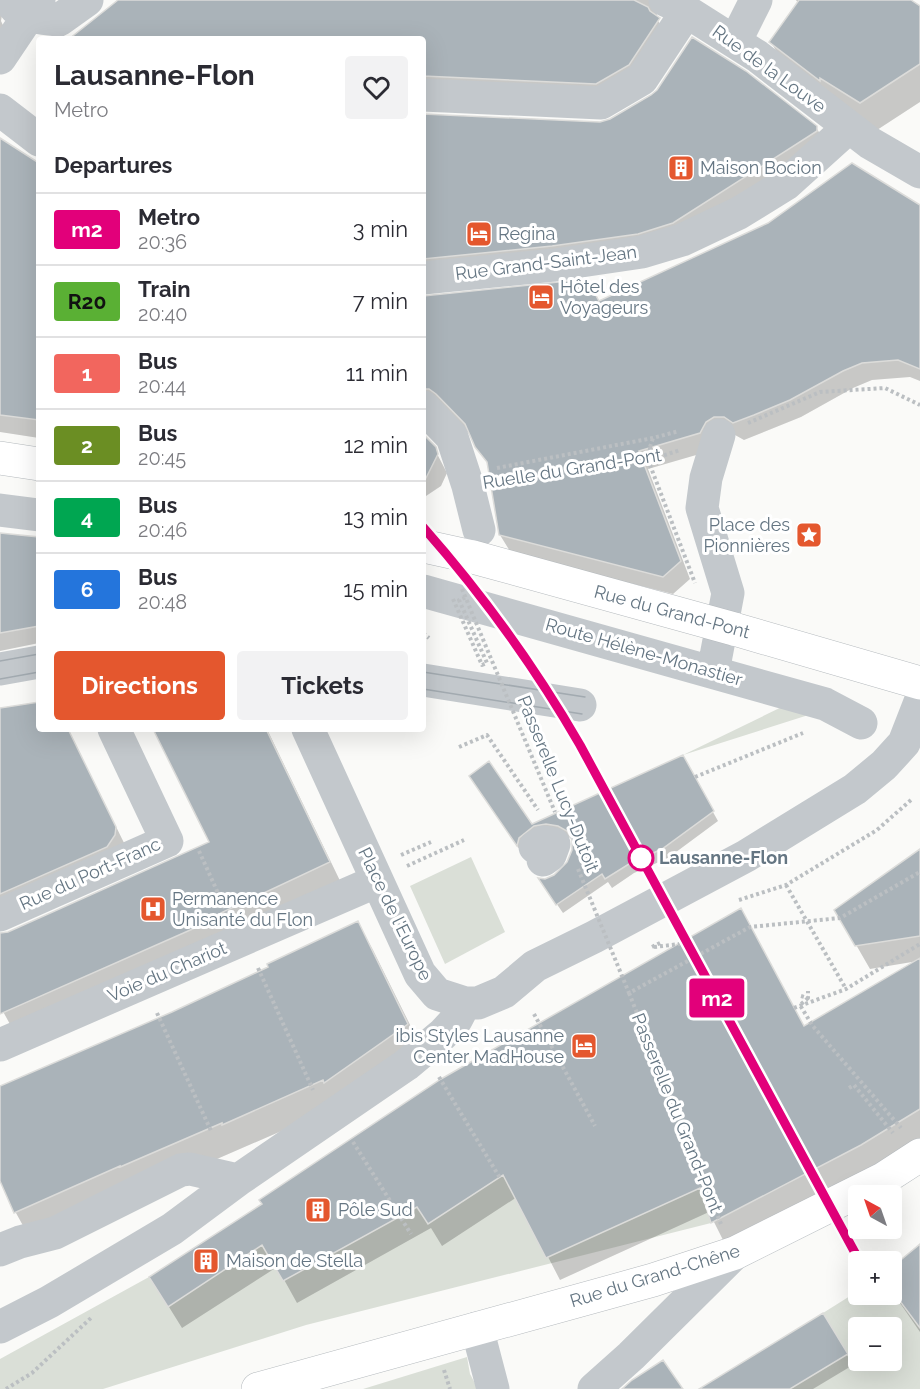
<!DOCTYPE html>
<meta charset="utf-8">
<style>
body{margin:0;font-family:Raleway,sans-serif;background:#f2f2f3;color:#2b2b33;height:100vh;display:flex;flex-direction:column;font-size:22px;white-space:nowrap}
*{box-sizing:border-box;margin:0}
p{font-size:20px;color:#7c7c81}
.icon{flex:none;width:33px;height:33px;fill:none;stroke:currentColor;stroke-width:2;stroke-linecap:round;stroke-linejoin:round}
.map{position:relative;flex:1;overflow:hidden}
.drawer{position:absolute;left:36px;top:36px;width:390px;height:696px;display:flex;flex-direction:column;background:#fff;border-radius:6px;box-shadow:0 6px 24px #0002}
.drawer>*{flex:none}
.badge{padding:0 12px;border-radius:4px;font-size:21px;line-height:39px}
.needle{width:39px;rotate:320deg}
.fabs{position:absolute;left:848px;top:1185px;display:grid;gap:12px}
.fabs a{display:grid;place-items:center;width:54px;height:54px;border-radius:6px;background:#fff;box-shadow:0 6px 24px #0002;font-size:30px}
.map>.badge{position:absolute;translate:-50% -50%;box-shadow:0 0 0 3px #fff}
h2{padding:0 18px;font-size:22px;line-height:54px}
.round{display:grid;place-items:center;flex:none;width:63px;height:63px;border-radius:6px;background:#f2f2f3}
.summary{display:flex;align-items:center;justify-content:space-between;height:102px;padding:0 18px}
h1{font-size:28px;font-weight:700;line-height:45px}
.action{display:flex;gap:12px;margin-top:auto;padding:12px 18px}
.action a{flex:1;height:69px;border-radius:6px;background:#e4572e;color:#fff;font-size:24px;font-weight:700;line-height:69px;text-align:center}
.action a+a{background:#f2f2f3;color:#2b2b33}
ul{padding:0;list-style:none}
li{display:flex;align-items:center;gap:18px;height:72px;padding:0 18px;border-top:2px solid #e1e1e2}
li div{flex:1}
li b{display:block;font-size:22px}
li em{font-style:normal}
li .badge{min-width:66px;font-weight:700;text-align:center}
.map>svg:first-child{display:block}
.green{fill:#dadfd7;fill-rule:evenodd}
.shadow{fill:#0003}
.building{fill:#aab3b9;stroke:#dcdcda;stroke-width:1.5}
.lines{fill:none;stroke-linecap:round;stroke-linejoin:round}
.major-casing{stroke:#b5babe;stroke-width:34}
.path{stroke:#bbbfc2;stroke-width:4;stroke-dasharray:3 3;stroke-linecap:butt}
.minor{stroke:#c3c8cc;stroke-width:33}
.major{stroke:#fff;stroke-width:33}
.tram{stroke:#a2aab0;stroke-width:1.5}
.major-bridge-casing{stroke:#b5babe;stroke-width:34;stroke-linecap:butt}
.path-bridge{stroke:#bbbfc2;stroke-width:4;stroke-dasharray:3 3;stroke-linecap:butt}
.minor-bridge{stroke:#c3c8cc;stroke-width:33}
.major-bridge{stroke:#fff;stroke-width:33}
.line-casing{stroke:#fff;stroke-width:14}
.line{stroke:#e2007a;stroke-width:9}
.stop-dot{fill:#fff;stroke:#e2007a;stroke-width:3}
.labels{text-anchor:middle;stroke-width:6;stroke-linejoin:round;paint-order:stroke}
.street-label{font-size:18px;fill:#657683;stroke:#fff}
.poi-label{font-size:18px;fill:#657683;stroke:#fff;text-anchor:start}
.stop-label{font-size:18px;font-weight:bold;fill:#657683;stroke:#fff;text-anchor:start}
</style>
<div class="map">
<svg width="920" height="1389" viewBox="0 0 920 1389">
<rect width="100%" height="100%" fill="#fafaf8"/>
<!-- green -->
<path class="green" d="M790 703 821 711 683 755Z
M471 857 505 932 445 964 410 886Z
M494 1157 546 1257 700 1188 711 1223 306 1325 103 1389H0V1359L149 1277 168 1306 262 1245 283 1281 417 1207 428 1224 494 1181Z
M891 1289 920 1328V1389H790L848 1354 823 1313 858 1291V1294H891ZM858 1328H891V1360H858Z
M467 1357 470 1374 478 1389H363Z"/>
<!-- shadow -->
<path class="shadow" d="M0 0 3 9 1 21 9 38 0 40Z
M272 0H672L658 10 656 18 669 37 607 102 423 98V39H245Z
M796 0H908L920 9V102L877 130 787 70 771 42 798 3Z
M423 115 601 123 816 127 827 146 684 241 423 281Z
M0 140 39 165V438L0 432Z
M920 207V381L910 377 872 380 853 388 801 417 744 440 735 435H725L710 451 648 469 690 579 673 594 511 553 500 535 490 468 472 437 448 412 423 410V298L599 303Z
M423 436 434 448 447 473 441 486 426 496H423Z
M0 534 39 539V643L0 651Z
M39 704V729H68L129 853 0 927V710Z
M155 729H267L343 887 17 1037 0 1006V935L7 934 211 843Z
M682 757 718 821 668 858 634 873 612 888 608 882 563 913 545 887 546 880 555 877 569 863 573 851 574 840 565 835 522 853 476 786 531 826Z
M920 851V1140L892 1157 725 1244 709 1212 560 1280 517 1197 442 1246 431 1228 297 1303 277 1267 182 1328 151 1278 804 1027 918 961 870 969 836 910Z
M358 923 373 950 423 1051 339 1106 31 1240 16 1213 0 1177V1088L172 1014 271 967Z
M920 1246V1332L891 1290V1270Z
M823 1315 853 1365 813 1389H702Z"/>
<!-- building -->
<path class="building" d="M118 0H634L648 7 650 11 660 18 629 65 596 84 423 76V39H69Z
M799 0H911L920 6V64L860 103 820 78V81L769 42Z
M692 37 746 71 817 126V131L673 223 638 234 552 246 423 259V114L600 122 610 119 651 95 657 90Z
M0 138 39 163V420L0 415Z
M852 163 920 205V369L898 360 862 363 843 371 790 400 754 415 733 423 724 417H714L706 422 700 433 639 451 681 561 663 577 499 535 487 462 475 447 465 424 436 394 429 389H423V296L587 279 599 301 768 223Z
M423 434 436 447 438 454 423 484Z
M0 533 39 537V626L0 633Z
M39 702V729H68L116 827 115 835 107 847 0 894V708Z
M153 729H266L330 862 221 913 222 916 0 1014V933L8 932 209 842Z
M683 755 714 811 662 849 629 864 605 879 602 874 556 905 538 878 545 879 554 875 567 862 572 850V840L567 831 558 826 546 824 534 826 519 838 517 846 469 776 489 761 532 824Z
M920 849V936L855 946 834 910Z
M741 908 804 1026 920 958V1109L861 1145 711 1223 700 1188 546 1258 503 1175 428 1224 417 1207 283 1281 262 1245 168 1307 149 1277 262 1204 259 1200 441 1079Z
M358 921 408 1024 324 1083 323 1080 222 1125V1123L120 1167V1166L14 1213 0 1181V1086L172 1012 268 967 267 964Z
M920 1244V1328L891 1289V1268Z
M823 1313 848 1354 790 1389H699Z
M663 1360 683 1389H622L632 1380Z"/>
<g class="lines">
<defs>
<path id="major" d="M0 458 39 464
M423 546 473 557
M734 629 920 683
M258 1389 653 1280 735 1253 883 1179 920 1155"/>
</defs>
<!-- major casing -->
<use href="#major" class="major-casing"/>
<!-- path -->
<path class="path" d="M748 423 820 392 885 388 920 405
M650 447 653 438
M497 468 653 438 679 431
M498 479 647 461 680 450
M423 633 429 638
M459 747 487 735 538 810
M695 777 803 733
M199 851 227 913
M401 855 431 842
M407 866 464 840
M786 885 846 989
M739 900 786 885 877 830 912 799
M652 947 662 942
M654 947 680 944
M258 968 313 1090
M629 993 721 1224
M801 996 808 998V991
M808 998 800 1005 812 1025 901 1128
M794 1008 846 989 920 944
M157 1013 212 1133
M534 1014 595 1126
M439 1077 500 1178
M849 1088 854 1085 893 1133
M353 1142 411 1234
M444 1370 450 1389
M6 1389 32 1373 92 1317"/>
<!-- minor -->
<path class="minor" d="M10 0C19 19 41 18 59 20L87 0
M665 0 678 6 757 56 870 143 920 172
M735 42 756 0
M0 58 39 0
M423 95 601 103 642 79 687 11
M0 110 39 140
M423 278 554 265 642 252 682 240 739 213 786 184 848 128
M423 407 452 437 468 486 479 530
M0 510 39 515
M423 591 825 704 861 723
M0 669 39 662
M713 672 728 593 702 508 706 478 719 435
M423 680 580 705
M308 729 420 974 437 994 465 1003H478L504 992 535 966 594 937 746 856 855 789 884 765 904 743 920 702
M0 915 167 841 114 729
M0 1045 368 885
M0 1250 20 1242 55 1233 181 1170 190 1169 238 1180
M0 1327 49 1302 172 1229 238 1180 406 1065 443 1034 456 1020 465 1003
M477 1328 493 1389
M594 1389 631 1356 735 1253"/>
<!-- major -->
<use href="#major" class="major"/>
<!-- tram -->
<path class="tram" d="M0 661 39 654
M423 672 585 697
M0 679 39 672
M423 689 582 714"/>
<defs>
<path id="major-bridge" d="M473 557 734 629"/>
</defs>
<!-- major-bridge casing -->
<use href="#major-bridge" class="major-bridge-casing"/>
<!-- path-bridge -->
<path class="path-bridge" d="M650 447V465L695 583
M462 589 555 812
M453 599 482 665 487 663 459 600 467 597
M578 869 629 993 750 927 840 918 920 872"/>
<!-- minor-bridge -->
<path class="minor-bridge" d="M535 847 543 842 554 844 550 855 543 860"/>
<!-- major-bridge -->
<use href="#major-bridge" class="major-bridge"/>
</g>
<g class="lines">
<defs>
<path id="line" d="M423 527C483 595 535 667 580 745L860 1262"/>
</defs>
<!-- line casing -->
<use href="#line" class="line-casing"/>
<!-- line -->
<use href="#line" class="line"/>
</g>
<!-- icons -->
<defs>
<symbol id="building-square" viewBox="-11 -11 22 22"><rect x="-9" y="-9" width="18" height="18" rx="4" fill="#e4572e" stroke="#fff"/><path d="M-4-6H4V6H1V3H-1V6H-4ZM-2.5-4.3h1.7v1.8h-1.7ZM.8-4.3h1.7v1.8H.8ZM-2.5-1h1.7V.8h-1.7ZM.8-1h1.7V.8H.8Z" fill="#fff"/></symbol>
<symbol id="hotel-square" viewBox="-11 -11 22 22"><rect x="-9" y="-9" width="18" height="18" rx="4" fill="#e4572e" stroke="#fff"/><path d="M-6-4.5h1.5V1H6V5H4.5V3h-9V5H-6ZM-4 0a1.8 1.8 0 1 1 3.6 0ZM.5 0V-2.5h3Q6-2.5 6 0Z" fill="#fff"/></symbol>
<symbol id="sight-square" viewBox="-11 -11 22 22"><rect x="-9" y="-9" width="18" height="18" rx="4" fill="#e4572e" stroke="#fff"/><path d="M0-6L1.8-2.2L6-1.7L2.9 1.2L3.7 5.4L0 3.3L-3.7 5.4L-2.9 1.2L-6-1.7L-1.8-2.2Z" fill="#fff"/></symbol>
<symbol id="hospital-square" viewBox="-11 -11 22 22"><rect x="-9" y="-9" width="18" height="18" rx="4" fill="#e4572e" stroke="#fff"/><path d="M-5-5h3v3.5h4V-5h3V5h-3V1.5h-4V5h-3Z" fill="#fff"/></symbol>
</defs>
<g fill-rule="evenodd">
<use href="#building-square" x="666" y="153" width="30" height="30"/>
<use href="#hotel-square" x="464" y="219" width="30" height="30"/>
<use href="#hotel-square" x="526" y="282" width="30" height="30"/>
<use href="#sight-square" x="794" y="520" width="30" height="30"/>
<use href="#hospital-square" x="138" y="894" width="30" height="30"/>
<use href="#hotel-square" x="569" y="1031" width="30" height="30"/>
<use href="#building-square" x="303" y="1195" width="30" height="30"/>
<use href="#building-square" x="191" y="1246" width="30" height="30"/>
</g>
<!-- markers -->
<circle class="stop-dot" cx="641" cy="858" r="12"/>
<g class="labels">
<!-- street labels -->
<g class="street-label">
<text transform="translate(769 69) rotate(36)" y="6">Rue de la Louve</text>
<text transform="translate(546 263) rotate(-7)" y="6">Rue Grand-Saint-Jean</text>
<text transform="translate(572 469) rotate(-9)" y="6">Ruelle du Grand-Pont</text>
<text transform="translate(672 612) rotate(15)" y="6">Rue du Grand-Pont</text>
<text transform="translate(644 652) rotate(16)" y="6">Route Hélène-Monastier</text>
<text transform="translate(558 784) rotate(68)" y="6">Passerelle Lucy-Dutoit</text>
<text transform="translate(90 874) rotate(-24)" y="6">Rue du Port-Franc</text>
<text transform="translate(395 914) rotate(64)" y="6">Place de l'Europe</text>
<text transform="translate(167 972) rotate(-23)" y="6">Voie du Chariot</text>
<text transform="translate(677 1113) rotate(68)" y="6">Passerelle du Grand-Pont</text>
<text transform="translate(655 1276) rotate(-17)" y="6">Rue du Grand-Chêne</text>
</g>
<!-- poi labels -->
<g class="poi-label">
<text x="700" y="174">Maison Bocion</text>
<text x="498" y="240">Regina</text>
<text x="560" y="293">Hôtel des<tspan x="560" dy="21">Voyageurs</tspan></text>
<text x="790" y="531" text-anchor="end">Place des<tspan x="790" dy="21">Pionnières</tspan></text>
<text x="172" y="905">Permanence<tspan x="172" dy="21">Unisanté du Flon</tspan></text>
<text x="564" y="1042" text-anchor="end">ibis Styles Lausanne<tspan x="564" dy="21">Center MadHouse</tspan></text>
<text x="338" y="1216">Pôle Sud</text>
<text x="226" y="1267">Maison de Stella</text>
</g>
<!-- stop labels -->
<g class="stop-label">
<text x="659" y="864">Lausanne-Flon</text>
</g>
</g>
</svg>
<div class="fabs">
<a><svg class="needle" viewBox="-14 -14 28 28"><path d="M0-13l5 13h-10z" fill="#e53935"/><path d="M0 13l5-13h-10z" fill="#7c7c81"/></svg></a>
<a>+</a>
<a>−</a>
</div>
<b class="badge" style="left:717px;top:998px;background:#e2007a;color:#fff">m2</b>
<section class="drawer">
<div class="summary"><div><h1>Lausanne-Flon</h1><p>Metro</p></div><a class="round"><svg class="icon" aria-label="heart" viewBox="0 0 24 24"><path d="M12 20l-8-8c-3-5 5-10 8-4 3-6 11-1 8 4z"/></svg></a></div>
<h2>Departures</h2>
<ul>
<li><span class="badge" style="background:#e2007a;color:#fff">m2</span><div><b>Metro</b><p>20:36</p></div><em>3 min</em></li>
<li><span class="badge" style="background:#5ab034;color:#111">R20</span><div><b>Train</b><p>20:40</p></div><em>7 min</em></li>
<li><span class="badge" style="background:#f2665e;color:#fff">1</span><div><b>Bus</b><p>20:44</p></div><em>11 min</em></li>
<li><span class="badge" style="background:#6b8e23;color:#fff">2</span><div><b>Bus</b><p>20:45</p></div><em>12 min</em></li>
<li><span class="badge" style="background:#00a651;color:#fff">4</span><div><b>Bus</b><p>20:46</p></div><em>13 min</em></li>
<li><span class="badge" style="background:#2475dc;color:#fff">6</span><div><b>Bus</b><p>20:48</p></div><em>15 min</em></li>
</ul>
<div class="action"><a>Directions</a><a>Tickets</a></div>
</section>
</div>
